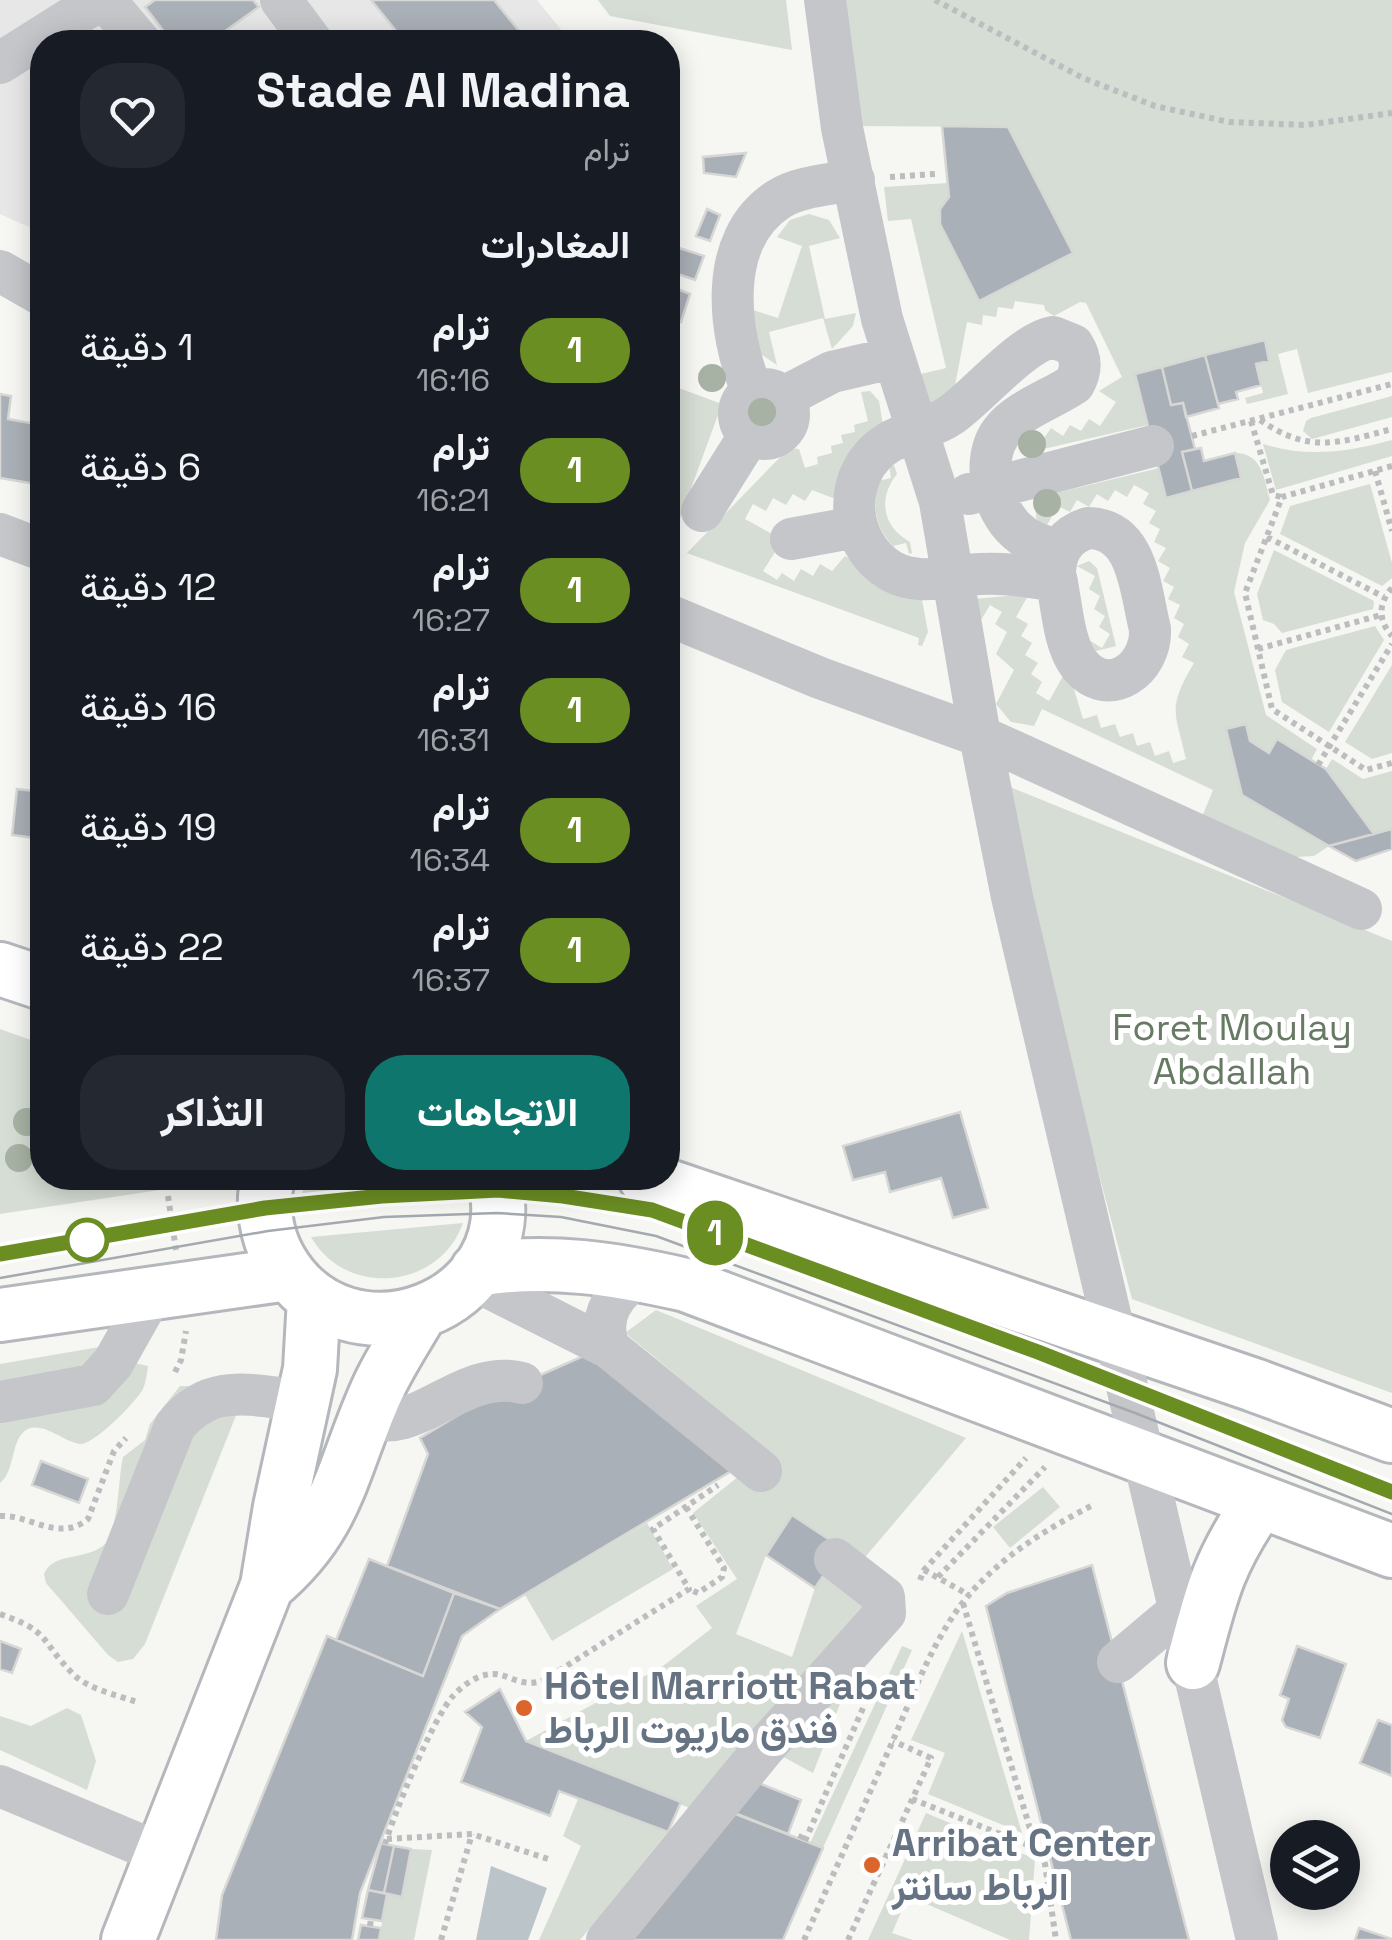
<!DOCTYPE html>
<html lang="ar">
<meta charset="utf-8">
<style>
body{margin:0;font-family:"Space Grotesk",Vazirmatn,sans-serif;background:#242831;color:#f1f3f6;direction:rtl;height:100vh;display:flex;flex-direction:column;font-size:38px;white-space:nowrap}
*{box-sizing:border-box;margin:0}
p{font-size:32px;color:#9ea1a6}
.icon{flex:none;width:55px;height:55px;fill:none;stroke:currentColor;stroke-width:2;stroke-linecap:round;stroke-linejoin:round}
.map{position:relative;flex:1;overflow:hidden;direction:ltr}
.drawer{position:absolute;left:30px;top:30px;width:650px;height:1160px;display:flex;flex-direction:column;background:#171b24;border-radius:40px;box-shadow:0 5px 25px #0003;direction:rtl}
.drawer>*{flex:none}
.badge{padding:0 20px;border-radius:32px;font-size:35px;line-height:65px}
.buttons{position:absolute;left:1270px;top:1820px;display:grid;gap:20px}
.buttons a{display:grid;place-items:center;width:90px;height:90px;border-radius:50%;background:#171b24;box-shadow:0 5px 25px #0003;font-size:50px}
.map>.badge{position:absolute;translate:-50% -50%;box-shadow:0 0 0 5px #fff}
h2{padding:0 50px;font-size:38px;line-height:90px}
.round{display:grid;place-items:center;flex:none;width:105px;height:105px;border-radius:40px;background:#242831}
.head{display:flex;align-items:center;justify-content:space-between;height:170px;padding:0 50px}
h1{font-size:48px;font-weight:800;line-height:75px}
.button{display:flex;gap:20px;margin-top:auto;padding:20px 50px}
.button a{flex:1;height:115px;border-radius:40px;background:#0f766e;color:#fff;font-size:40px;font-weight:800;line-height:115px;text-align:center}
.button a+a{background:#242831;color:#f1f3f6}
ul{padding:0;list-style:none}
li{display:flex;align-items:center;gap:30px;height:120px;padding:0 50px}
li div{flex:1}
li b{display:block;font-size:38px}
li em{font-style:normal}
li .badge{min-width:110px;font-weight:700;text-align:center}
.map>svg:first-child{display:block}
.built{fill:#e6e7e6}
.green{fill:#d6ddd4}
.water{fill:#bbc4c9}
.building{fill:#aab0b7;stroke:#d7d7d5;stroke-width:2.5}
.lines{fill:none;stroke-linecap:round;stroke-linejoin:round}
.major-casing{stroke:#b4b8bc;stroke-width:58}
.path{stroke:#bbbdbf;stroke-width:6;stroke-dasharray:5 5;stroke-linecap:butt}
.minor{stroke:#c4c6ca;stroke-width:42}
.major{stroke:#fff;stroke-width:52}
.tram{stroke:#a4a9af;stroke-width:2.5}
.tree{fill:#a7b2a4}
.line-casing{stroke:#fff;stroke-width:22}
.line{stroke:#6b8e23;stroke-width:15}
.stop-dot{fill:#fff;stroke:#6b8e23;stroke-width:5}
.poi-dot{fill:#dc652c;stroke:#fff;stroke-width:4}
.labels{text-anchor:middle;stroke-width:10;stroke-linejoin:round;paint-order:stroke}
.park-label{font-size:38px;fill:#677a64;stroke:#fff}
.poi-label{font-size:38px;font-weight:bold;fill:#667383;stroke:#fff;text-anchor:start}
</style>
<div class="map">
<svg width="1392" height="1940" viewBox="0 0 1392 1940">
<rect width="100%" height="100%" fill="#f6f6f3"/>
<!-- built -->
<path class="built" d="M0 0H537L571 42H42V233L0 214Z"/>
<!-- green -->
<path class="green" d="M598 0H786L792 50 610 16Z
M841 0H1392V372L1308 393 1297 349 1278 354 1288 394 1247 404 1245 398 1263 393 1256 364 1269 360 1264 340 1136 374 1148 425 1030 452 1021 445 1020 428 1042 441 1051 428 1063 436 1070 425 1081 431 1089 419 1100 426 1116 402 1099 391 1122 377 1086 303 1080 302 1054 316 1045 310 1044 305 1015 301 1013 309 998 307 996 317 983 315 982 325 967 322 954 391 931 403 927 398 921 374 946 368 911 219 888 221 884 187 948 183 949 197 940 209V224L979 301 1072 253 1008 127 856 126Z
M809 214 829 220 840 238 809 246 825 319 856 313 853 326 832 349 823 318 769 332 777 365 756 351 753 310 778 318 802 246 777 237 790 220Z
M668 384 722 404 670 546 668 545Z
M870 391 879 401 883 425 833 498 812 490 805 501 793 494 786 505 773 498 766 511 753 504 745 519 774 535 777 549 763 571 777 580 782 573 794 581 801 569 813 576 820 564 832 571 845 556 922 600 928 632 922 646 918 645 919 638 687 553 789 448 799 449 805 468 818 464 817 457 832 453 831 446 843 443 841 435 855 432 854 425 868 421 861 392Z
M1392 396V417L1312 439 1303 431 1306 421 1311 418Z
M1392 440V456L1276 490 1263 444C1308 458 1347 452 1392 440Z
M1235 453C1262 453 1264 478 1270 500L1245 543 1234 592 1266 715 1317 749 1311 760 1277 739 1269 753 1250 741 1246 724 1226 730 1242 795 1329 846 1314 856 1295 857 1202 817 1213 790 1042 709 1034 726 1011 722 996 704 1014 670 996 654 1007 632 995 624 1002 612 990 605 978 625 973 599 1029 594 1016 617 1028 624 1021 636 1032 643 1025 655 1038 663 1031 674 1042 682 1036 693 1049 701 1063 676H1070L1083 719 1097 715 1101 728 1115 724 1120 737 1133 733 1137 746 1150 742 1155 756 1169 751 1173 763 1186 759C1175 711 1167 709 1194 663L1182 657 1189 644 1178 637 1184 624 1174 618 1180 605 1168 599 1174 587 1163 581 1170 568 1158 561 1166 548 1154 542 1160 529 1149 523 1156 511 1143 504 1149 493 1134 485 1127 497 1115 490 1108 501 1097 494 1089 507 1077 500 1070 512 1058 506 1044 530 1037 523 1035 506 1048 495 1159 468 1167 497 1240 478Z
M894 465 897 474C877 499 883 527 910 542L912 553 909 554 906 543 893 546C874 526 873 506 878 481L891 478 889 466Z
M1370 484 1392 563V578L1382 586 1280 534 1290 506Z
M1274 550 1374 601 1373 609 1282 633 1274 624 1263 620 1257 594Z
M1089 561 1097 568 1116 646 1092 652 1079 634 1102 648 1110 634 1099 627 1105 616 1094 609 1100 596 1089 589 1095 576 1077 566Z
M1375 626 1384 640 1329 732 1282 702 1275 670 1286 650Z
M1392 665V753L1372 759 1345 742Z
M1332 759 1363 779 1392 771V829L1374 834 1326 769Z
M995 781 1392 941V1393L1132 1299Z
M0 1029 42 1044V1178H221L213 1182 0 1214Z
M307 1178H460L302 1194Z
M463 1223C439 1290 346 1298 311 1237Z
M656 1310 966 1438 861 1562 792 1516 766 1555 736 1634 792 1657 815 1588 828 1569 876 1604 692 1809 526 1741 663 1666 712 1628 696 1606 737 1579 693 1513 739 1476 756 1489 777 1458 625 1333Z
M111 1345 88 1369 0 1388V1364Z
M134 1363 148 1366C147 1373 146 1382 143 1389 137 1401 94 1445 80 1444 64 1442 44 1422 28 1429 10 1437 16 1471 0 1483V1414Z
M180 1386H191V1428L237 1413 145 1644 133 1659 118 1662 108 1655 46 1583 44 1574C53 1551 90 1561 106 1543 119 1526 118 1479 123 1457L145 1440 150 1424Z
M1043 1487 1060 1507 1010 1548 993 1527Z
M647 1523 673 1569 552 1641 525 1595Z
M962 1631 1022 1833 928 1794 945 1753 911 1740Z
M902 1646 912 1650 823 1848 810 1843Z
M860 1653 813 1773 776 1753Z
M67 1708 81 1715 96 1761 87 1790 0 1750V1716L31 1726Z
M578 1799 668 1832 580 1940H539L581 1846 563 1836Z
M926 1813 1035 1859 1029 1940H1010L908 1896 892 1933 913 1940H868Z
M411 1849 432 1850 414 1940H379L387 1894 402 1896Z"/>
<!-- water -->
<path class="water" d="M491 1866 547 1888 528 1940H476Z"/>
<!-- building -->
<path class="building" d="M155 0H253L259 7 210 42H172L145 7Z
M371 0H494L528 42H405Z
M942 126 1008 127 1073 253 979 301 940 224V209L949 197Z
M746 153 736 177 704 173 703 157Z
M707 209 720 215 710 241 696 236Z
M679 248 704 256 695 280 672 272Z
M668 285 690 294 681 322 668 317Z
M1265 340 1269 361 1256 364 1261 385 1236 392 1238 399 1218 404 1205 355Z
M1205 355 1219 408 1186 417 1183 403 1171 405 1162 367Z
M1162 367 1171 405 1183 403 1195 449 1182 452 1192 491 1166 498 1135 374Z
M0 394 11 396 8 419 42 425V485L0 478Z
M1201 448 1204 461 1235 453 1241 478 1192 491 1182 452Z
M1246 724 1250 741 1269 753 1277 739 1326 769 1374 834 1329 846 1242 795 1226 729Z
M17 789 42 792V839L12 835Z
M1392 829V849L1356 861 1329 846Z
M960 1112 988 1208 953 1218 941 1178 890 1192 885 1172 853 1180 843 1146Z
M590 1353 733 1470 500 1609 387 1566 428 1454 420 1438 482 1401Z
M41 1461 88 1479 79 1503 32 1485Z
M792 1515 842 1548 815 1588 766 1555Z
M369 1559 454 1593 423 1676 336 1640Z
M1092 1565 1189 1940H1071L986 1606 1007 1593Z
M454 1593 500 1609 462 1636 360 1893 352 1940H216L222 1895 327 1636 423 1676Z
M0 1641 21 1649 12 1673 0 1669Z
M1297 1646 1346 1664 1320 1738 1286 1727 1282 1720 1289 1699 1280 1695Z
M500 1689 526 1741 681 1802 668 1832 559 1791 550 1816 461 1782 482 1727 465 1712Z
M1378 1720 1392 1725V1776L1360 1763Z
M751 1780 801 1800 788 1834 727 1810Z
M720 1808 823 1848 783 1940H618Z
M381 1843 394 1846 384 1893 368 1890Z
M394 1846 411 1849 402 1897 384 1893Z
M368 1890 387 1894 382 1921 362 1918Z
M361 1925 381 1928 379 1940H358Z
M1359 1928 1392 1939V1940H1355Z"/>
<g class="lines">
<defs>
<path id="major" d="M0 969 42 983
M268 1178C261 1205 266 1236 280 1260 347 1376 528 1305 494 1178
M645 1178 1254 1385 1392 1436
M477 1270C548 1258 616 1269 686 1285L1392 1551
M0 1315 288 1274
M267 1586C340 1525 341 1469 378 1388 390 1362 406 1338 420 1314
M1193 1663C1211 1594 1218 1562 1260 1502
M128 1940 267 1586 280 1507 310 1369 314 1299"/>
</defs>
<!-- major casing -->
<use href="#major" class="major-casing"/>
<!-- path -->
<path class="path" d="M935 0 1083 78 1155 106 1229 122 1305 125 1392 113
M890 177 935 174
M1260 420C1309 454 1339 443 1392 429
M1251 421 1273 495 1282 497
M1192 436 1392 384
M1392 466 1282 497 1245 593 1272 709 1366 770 1392 763
M1375 471 1392 531
M1267 537 1384 597
M1392 588C1378 603 1378 621 1392 636
M1258 649 1381 615
M1318 765 1392 644
M168 1196 176 1250
M175 1372 181 1360 186 1331
M686 1507 724 1568 722 1577 698 1593 689 1589
M0 1516C29 1514 59 1543 88 1519L114 1451 126 1438
M924 1570 969 1595
M938 1577 1045 1467
M920 1580 924 1570 1026 1458
M963 1603 1036 1849
M0 1614C51 1632 39 1639 72 1673 87 1689 117 1695 137 1702
M912 1799 1033 1847 1041 1853 1045 1864 1056 1940
M387 1839 472 1834 551 1860
M800 1839 804 1831
M805 1841 870 1692
M385 1844C394 1814 433 1718 453 1696 460 1688 474 1677 485 1675 506 1669 518 1690 544 1680L689 1589 653 1529 718 1485
M370 1926 371 1919
M441 1940 472 1834
M804 1940C833 1875 862 1810 891 1745 913 1695 933 1638 968 1596 1002 1556 1045 1530 1091 1506
M848 1940 931 1758 893 1741"/>
<!-- minor -->
<path class="minor" d="M105 0 140 42
M281 0 312 42
M825 0 842 128 882 319 940 502 980 736 1012 897 1257 1940
M0 63 100 0
M0 271 42 295
M739 414a25 25 0 1 1 50 0a25 25 0 1 1-50 0Z
M752 391C728 333 716 239 779 199 800 186 829 185 854 180
M784 397 832 372 892 358
M969 494 1153 446
M702 511 749 436
M1088 528C1139 529 1140 590 1150 629 1152 669 1108 701 1079 664 1062 641 1062 601 1055 574 1055 550 1066 535 1088 528Z
M0 534 42 550
M791 539 856 527
M1057 582C1032 576 1007 573 981 574 950 575 920 587 891 571 844 543 841 472 888 443 908 431 931 429 951 415 978 396 1023 342 1053 337L1073 345C1082 359 1082 370 1074 384 1052 399 1018 410 1002 431 980 459 992 509 1017 531 1029 542 1043 547 1059 549
M668 615 820 678 980 736 1361 909
M470 1278 609 1348 761 1471
M609 1348C597 1316 614 1292 641 1275
M0 1402 93 1385 113 1363 153 1292
M367 1416C415 1439 462 1367 522 1383
M108 1594 175 1426C211 1381 254 1396 304 1401
M1118 1662 1181 1609
M0 1786 162 1854
M607 1940 764 1748 885 1613 884 1597 835 1559"/>
<!-- major -->
<use href="#major" class="major"/>
<!-- tram -->
<path class="tram" d="M0 1254 265 1208 383 1196 497 1189 563 1195 652 1210 1038 1352 1392 1492
M0 1278 268 1231 384 1217 497 1213 561 1217 656 1236 1135 1413 1392 1514"/>
</g>
<!-- trees -->
<g class="tree">
<circle cx="712" cy="378" r="14"/>
<circle cx="762" cy="412" r="14"/>
<circle cx="1032" cy="444" r="14"/>
<circle cx="1047" cy="503" r="14"/>
<circle cx="27" cy="1122" r="14"/>
<circle cx="19" cy="1158" r="14"/>
</g>
<g class="lines">
<defs>
<path id="line" d="M0 1254 265 1208 382 1196 498 1190 563 1196 652 1210 1038 1352 1392 1492"/>
</defs>
<!-- line casing -->
<use href="#line" class="line-casing"/>
<!-- line -->
<use href="#line" class="line"/>
</g>
<!-- markers -->
<circle class="stop-dot" cx="87" cy="1240" r="20"/>
<g class="poi-dot">
<circle cx="524" cy="1708" r="10"/>
<circle cx="872" cy="1865" r="10"/>
</g>
<g class="labels">
<!-- park labels -->
<g class="park-label">
<text x="1232" y="1040">Foret Moulay<tspan x="1232" dy="44">Abdallah</tspan></text>
</g>
<!-- poi labels -->
<g class="poi-label">
<text x="544" y="1699">Hôtel Marriott Rabat<tspan x="544" dy="44">فندق ماريوت الرباط</tspan></text>
<text x="892" y="1856">Arribat Center<tspan x="892" dy="44">الرباط سانتر</tspan></text>
</g>
</g>
</svg>
<div class="buttons">
<a><svg class="icon" aria-label="layers" viewBox="0 0 24 24"><path d="M12 4l9 5-9 5-9-5zM3 14l9 5 9-5"/></svg></a>
</div>
<b class="badge" style="left:715px;top:1233px;background:#6b8e23;color:#fff">1</b>
<section class="drawer">
<div class="head"><div><h1>Stade Al Madina</h1><p>ترام</p></div><a class="round"><svg class="icon" aria-label="heart" viewBox="0 0 24 24"><path d="M12 20l-8-8c-3-5 5-10 8-4 3-6 11-1 8 4z"/></svg></a></div>
<h2>المغادرات</h2>
<ul>
<li><span class="badge" style="background:#6b8e23;color:#fff">1</span><div><b>ترام</b><p>16:16</p></div><em>1 دقيقة</em></li>
<li><span class="badge" style="background:#6b8e23;color:#fff">1</span><div><b>ترام</b><p>16:21</p></div><em>6 دقيقة</em></li>
<li><span class="badge" style="background:#6b8e23;color:#fff">1</span><div><b>ترام</b><p>16:27</p></div><em>12 دقيقة</em></li>
<li><span class="badge" style="background:#6b8e23;color:#fff">1</span><div><b>ترام</b><p>16:31</p></div><em>16 دقيقة</em></li>
<li><span class="badge" style="background:#6b8e23;color:#fff">1</span><div><b>ترام</b><p>16:34</p></div><em>19 دقيقة</em></li>
<li><span class="badge" style="background:#6b8e23;color:#fff">1</span><div><b>ترام</b><p>16:37</p></div><em>22 دقيقة</em></li>
</ul>
<div class="button"><a>الاتجاهات</a><a>التذاكر</a></div>
</section>
</div>
